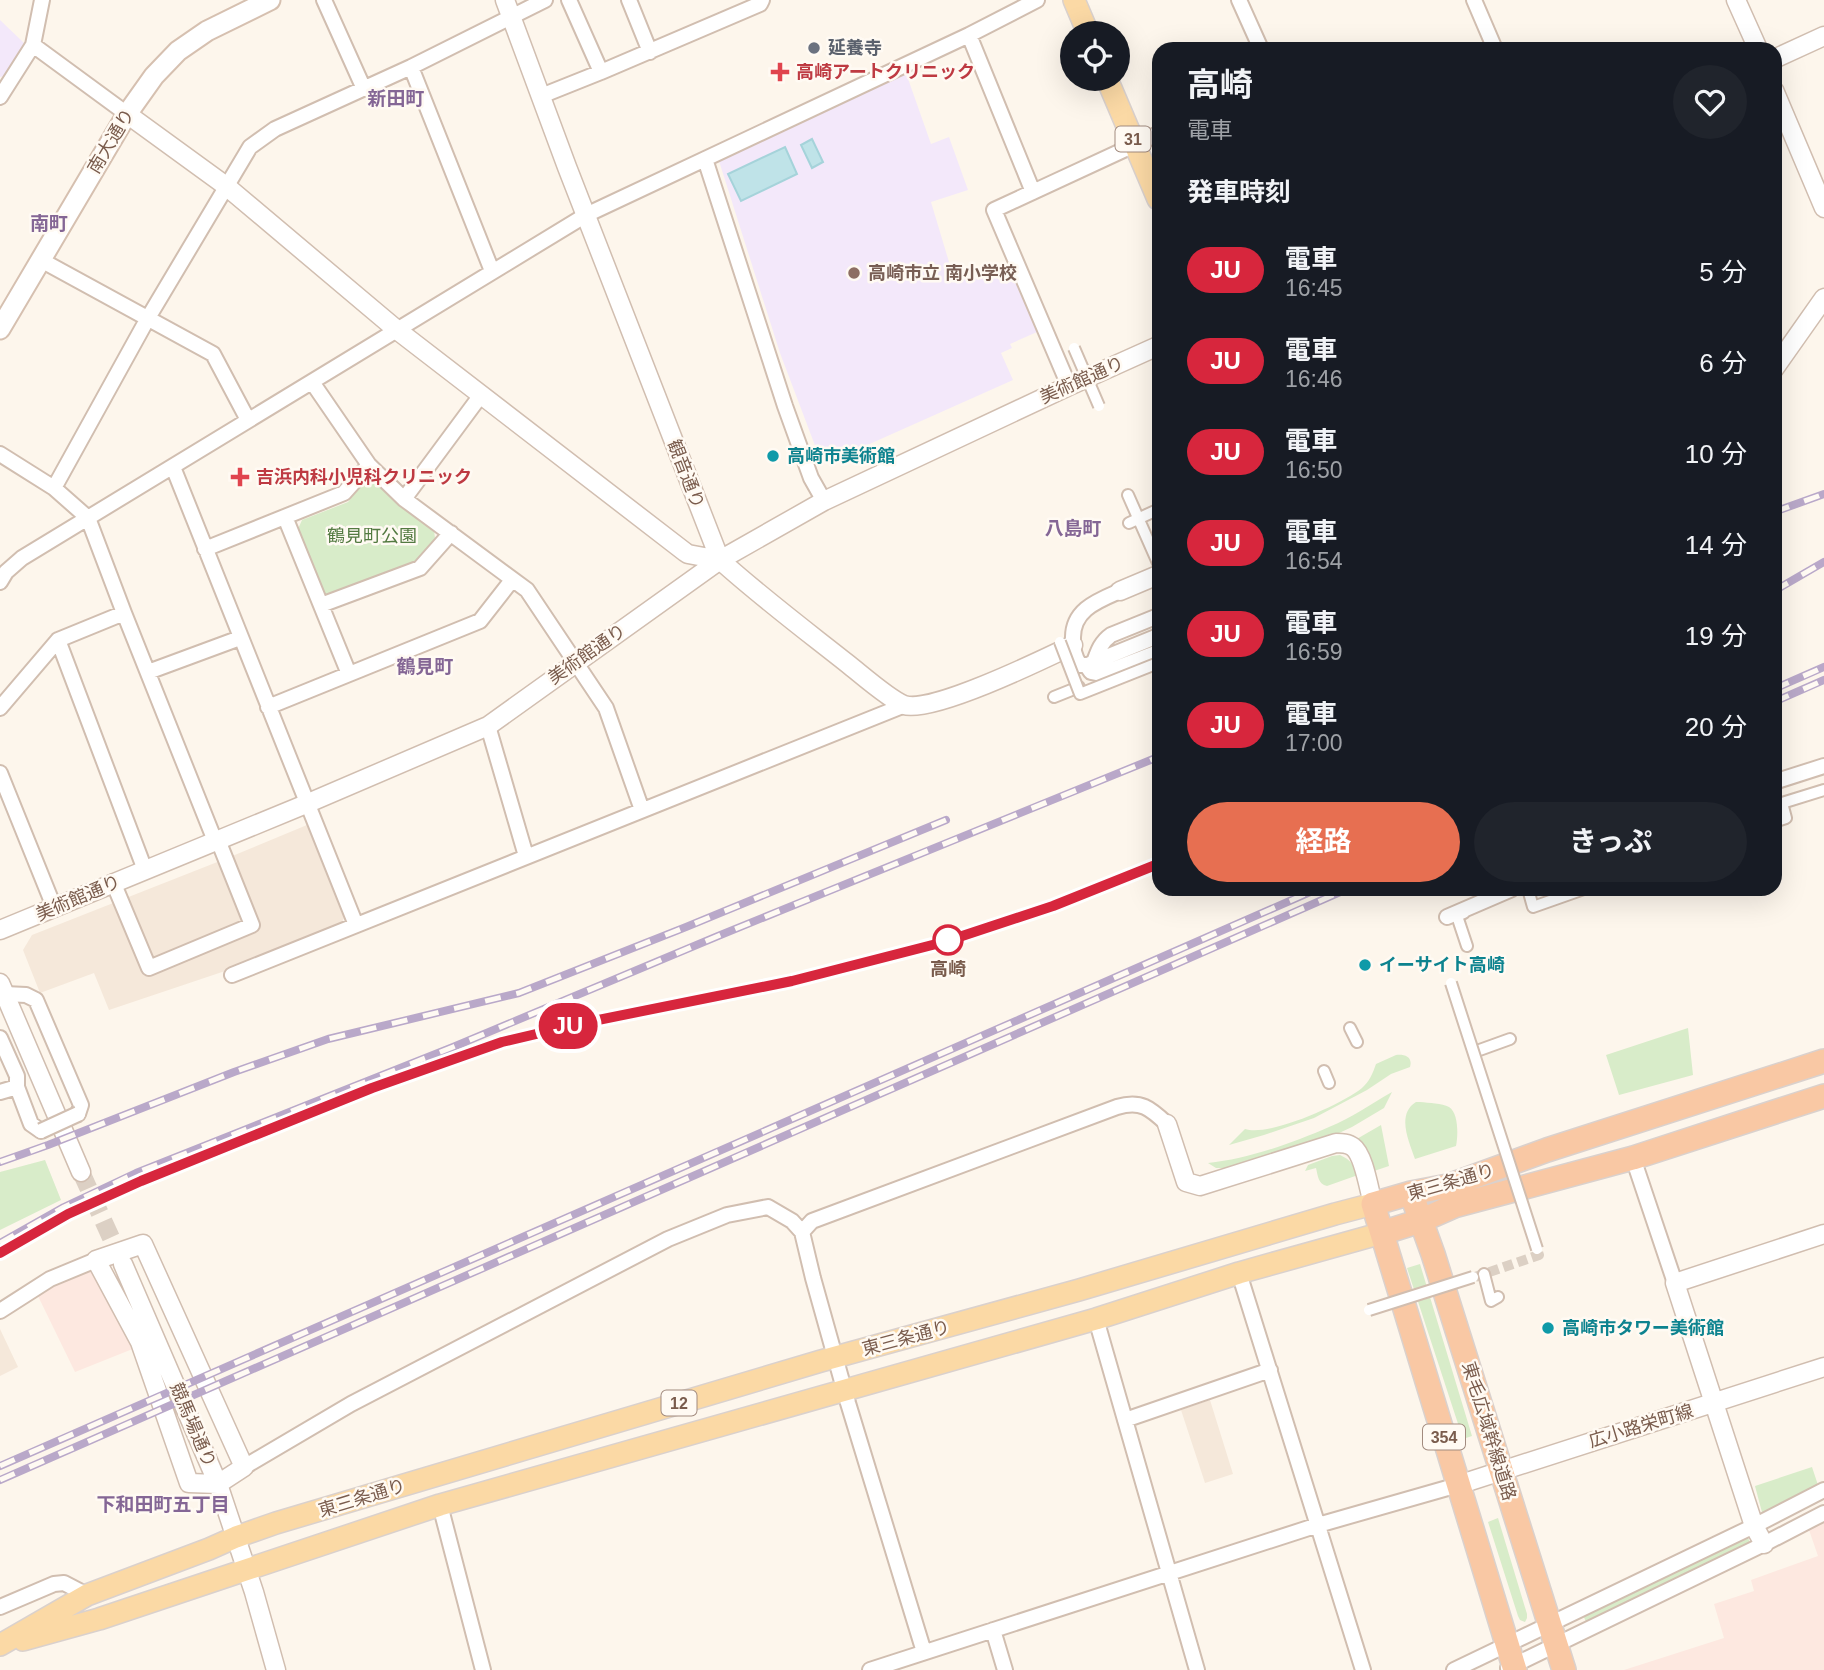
<!DOCTYPE html>
<html lang="ja">
<meta charset="utf-8">
<style>
body{margin:0;font-family:Helvetica,"Noto Sans JP",sans-serif;background:#20242c;color:#f1f3f6;height:100vh;display:flex;flex-direction:column;font-size:26px;white-space:nowrap}
*{box-sizing:border-box;margin:0}
p{font-size:23px;color:#9ea1a6}
.icon{flex:none;width:38px;height:38px;fill:none;stroke:currentColor;stroke-width:2;stroke-linecap:round;stroke-linejoin:round}
.map{position:relative;flex:1;overflow:hidden}
.panel{position:absolute;left:1152px;top:42px;width:630px;height:854px;display:flex;flex-direction:column;background:#171b24;border-radius:21px;box-shadow:0 7px 28px #0002}
.panel>*{flex:none}
.badge{padding:0 14px;border-radius:23px;font-size:24px;line-height:46px}
.tools{position:absolute;left:1060px;top:21px;display:grid;gap:14px}
.tools a{display:grid;place-items:center;width:70px;height:70px;border-radius:50%;background:#171b24;box-shadow:0 7px 28px #0002;font-size:35px}
.map>.badge{position:absolute;translate:-50% -50%;box-shadow:0 0 0 4px #fff}
h2{padding:0 35px;font-size:26px;line-height:63px}
.round{display:grid;place-items:center;flex:none;width:74px;height:74px;border-radius:37px;background:#20242c}
.head{display:flex;align-items:center;justify-content:space-between;height:119px;padding:0 35px}
h1{font-size:33px;font-weight:700;line-height:52px}
.primary-button{display:flex;gap:14px;margin-top:auto;padding:14px 35px}
.primary-button a{flex:1;height:80px;border-radius:42px;background:#e76f51;color:#fff;font-size:28px;font-weight:700;line-height:80px;text-align:center}
.primary-button a+a{background:#20242c;color:#f1f3f6}
ul{padding:0;list-style:none}
li{display:flex;align-items:center;gap:21px;height:91px;padding:0 35px}
li div{flex:1}
li b{display:block;font-size:26px}
li em{font-style:normal}
li .badge{min-width:77px;font-weight:700;text-align:center}
.map>svg:first-child{display:block}
.residential{fill:#f5e8da}
.commercial{fill:#fde8e0}
.education{fill:#f3e8fa}
.green{fill:#d8ecc9}
.water{fill:#bfe3e8;stroke:#a5d3da;stroke-width:2}
.lines{fill:none;stroke-linecap:round;stroke-linejoin:round}
.pedestrian-tunnel{stroke:#dcd0c4;stroke-width:10;stroke-dasharray:10 5;stroke-linecap:butt}
.tertiary-tunnel{stroke:#dcd0c4;stroke-width:18;stroke-dasharray:18 9;stroke-linecap:butt}
.pedestrian-casing{stroke:#d1beb0;stroke-width:14}
.minor-casing{stroke:#d1beb0;stroke-width:18}
.tertiary-casing{stroke:#d1beb0;stroke-width:21}
.secondary-casing{stroke:#d6c0b0;stroke-width:23}
.primary-casing{stroke:#dad1cd;stroke-width:24}
.trunk-casing{stroke:#dad1cd;stroke-width:26}
.pedestrian{stroke:#fff;stroke-width:10}
.minor{stroke:#fff;stroke-width:14}
.tertiary{stroke:#fff;stroke-width:18}
.secondary{stroke:#fff;stroke-width:19}
.primary{stroke:#fbd9a5;stroke-width:21}
.trunk{stroke:#f9c8a4;stroke-width:23}
.rail-casing{stroke:#b9a8c9;stroke-width:8}
.rail{stroke:#fffaf3;stroke-width:5;stroke-dasharray:16;stroke-linecap:butt}
.pedestrian-bridge-casing{stroke:#d1beb0;stroke-width:14;stroke-linecap:butt}
.minor-bridge-casing{stroke:#d1beb0;stroke-width:18;stroke-linecap:butt}
.pedestrian-bridge{stroke:#fff;stroke-width:10}
.minor-bridge{stroke:#fff;stroke-width:14}
.line-casing{stroke:#fff;stroke-width:16}
.line{stroke:#d7263d;stroke-width:10}
.worship-dot{fill:#6b7280;stroke:#fffaf3;stroke-width:2.5}
.health-dot{fill:#e0444e;stroke:#fffaf3;stroke-width:2.5}
.education-dot{fill:#8d6e63;stroke:#fffaf3;stroke-width:2.5}
.culture-dot{fill:#0f9aa8;stroke:#fffaf3;stroke-width:2.5}
.stop-dot{fill:#fff;stroke:#d7263d;stroke-width:3.5}
.labels{text-anchor:middle;stroke-width:5;stroke-linejoin:round;paint-order:stroke}
.shield{fill:#fffaf3;stroke:#a28b7f;stroke-width:2}
.shield-label{font-size:16px;font-weight:bold;fill:#7a5c4d}
.worship-label{font-size:18px;font-weight:bold;fill:#5b616d;stroke:#fffaf3;text-anchor:start}
.health-label{font-size:18px;font-weight:bold;fill:#be3a42;stroke:#fffaf3;text-anchor:start}
.street-label{font-size:18px;fill:#7a5c4d;stroke:#fffaf3}
.education-label{font-size:18px;font-weight:bold;fill:#785e54;stroke:#fffaf3;text-anchor:start}
.culture-label{font-size:18px;font-weight:bold;fill:#0d838f;stroke:#fffaf3;text-anchor:start}
.park-label{font-size:18px;fill:#537a41;stroke:#fffaf3}
.stop-label{font-size:18px;font-weight:bold;fill:#7a5c4d;stroke:#fffaf3}
.neighbourhood-label{font-size:19px;font-weight:bold;fill:#846695;stroke:#fffaf3}
</style>
<div class="map">
<svg width="1824" height="1670" viewBox="0 0 1824 1670">
<rect width="100%" height="100%" fill="#fdf6ec"/>
<!-- residential -->
<path class="residential" d="M307 825 344 918 340 926 231 969 109 1010 94 973 40 993 23 950 32 935 225 859Z
M0 1329 18 1367 0 1376Z
M1210 1400 1233 1474 1205 1483 1181 1410Z"/>
<!-- commercial -->
<path class="commercial" d="M93 1267 135 1348 75 1372 37 1294 52 1284Z
M1824 1519V1670H1624L1724 1638 1714 1604 1754 1591 1751 1580 1818 1556 1808 1527Z"/>
<!-- education -->
<path class="education" d="M0 20 24 43 5 76 0 77Z
M906 73 931 144 949 137 968 190 931 202 955 282 1009 264 1037 332 1010 344 1012 348 1001 353 1013 380 827 463 822 464 780 353 719 161Z"/>
<!-- green -->
<path class="green" d="M374 483 434 530 435 538 415 565 332 596 324 593 298 529 302 520 348 502 361 486Z
M1688 1028 1693 1075 1619 1095 1606 1055Z
M1396 1055C1405 1054 1413 1057 1410 1067L1391 1074 1367 1090 1314 1118 1264 1135 1229 1145 1245 1129C1270 1137 1342 1104 1362 1088 1369 1082 1373 1073 1376 1064Z
M1392 1092 1384 1108 1352 1127 1337 1134 1227 1168H1216L1208 1163C1247 1159 1293 1143 1329 1127 1351 1118 1371 1104 1392 1092Z
M1416 1102H1420C1429 1103 1442 1103 1449 1107 1459 1113 1458 1137 1456 1146L1415 1159C1409 1142 1396 1114 1416 1102Z
M1381 1125 1389 1166 1374 1171 1368 1150 1355 1140Z
M1340 1155C1351 1160 1354 1165 1358 1175L1327 1186C1318 1184 1318 1176 1316 1168L1305 1171 1308 1165 1332 1156Z
M45 1160 61 1200 0 1230V1172Z
M1420 1264 1472 1436 1463 1439 1407 1268Z
M1812 1467 1819 1488 1763 1516 1755 1486Z
M1498 1518 1527 1614V1618L1525 1622 1520 1620 1518 1616 1488 1522Z
M1746 1534 1750 1542 1587 1624 1583 1615Z"/>
<!-- water -->
<path class="water" d="M812 139 823 162 812 168 801 145Z
M785 147 797 174 741 201 728 174Z"/>
<g class="lines">
<!-- pedestrian-tunnel -->
<path class="pedestrian-tunnel" d="M1475 1277 1539 1255 1537 1249"/>
<!-- tertiary-tunnel -->
<path class="tertiary-tunnel" d="M81 1172 123 1264"/>
<defs>
<path id="pedestrian" d="M1128 495 1158 563
M1129 523 1157 510
M1054 697 1079 687
M1774 822 1786 818 1782 803 1824 790
M1528 889 1533 907 1584 889
M1464 913 1457 916 1467 946
M1350 1028 1357 1042
M1474 1052 1510 1039
M1324 1071 1329 1083
M1484 1274 1491 1301 1498 1297"/>
<path id="minor" d="M324 0 364 89
M569 0 601 72 760 4 762 0
M629 0 650 52
M1239 0 1261 49
M1474 0 1495 49
M969 35 1033 192
M33 45 127 114
M411 67 492 271
M541 96 601 72
M0 97 33 45 42 0
M705 159 785 406 811 478 824 501
M41 260 213 354 248 420
M312 382 369 465 404 499 527 590 606 708 642 810
M1069 386 994 210 1158 134
M0 454 54 488 88 518 124 613 215 841
M173 467 356 925
M54 488 148 318 250 147 275 129 411 67 545 0
M404 499 481 395
M285 517 349 674
M205 549 344 493 369 465
M0 582 6 572 22 558 586 215 969 35 1037 0
M1120 591C1097 601 1072 610 1073 639 1073 649 1074 656 1080 665H1088L1094 662C1098 651 1101 642 1111 635L1158 616
M321 605 420 568 451 533
M58 640 145 870
M1094 662 1158 636
M1086 665 1091 672 1101 674 1158 652
M148 672 240 638
M268 707 480 621 512 580
M0 708 58 640 124 613
M488 726 526 856
M0 773 54 907
M1774 782 1824 766
M113 882 149 968 252 925 218 840
M1447 917 1512 889
M232 975 905 705
M5 994 26 995 36 1000 81 1105 78 1114
M0 1038 17 1076V1087L31 1124 41 1131
M0 1092 17 1087
M1633 1158 1675 1283
M802 1232 812 1221 1117 1107C1141 1100 1150 1108 1167 1124
M1239 1273 1363 1670
M0 1311 50 1279 96 1260
M1096 1319 1197 1670
M1125 1420 1270 1370
M244 1467 351 1404 668 1239 727 1215 768 1207 792 1221 802 1232 813 1278 848 1403 924 1652
M440 1505 483 1670
M0 1607 54 1584 64 1583 87 1595
M993 1630 1005 1670
M1508 1668 1764 1544 1824 1513
M870 1670 1318 1525 1458 1485
M1454 1670 1754 1526 1824 1490"/>
<path id="tertiary" d="M505 0 567 167 720 560C761 597 805 630 848 664 862 675 889 699 904 705 931 714 1044 659 1073 645
M1736 0 1758 49
M1774 59 1824 36
M1774 90 1824 208
M127 114 226 186 397 330 685 552 688 554 720 560
M1774 369 1824 298
M1120 591 1158 575
M0 930 306 804 488 726 720 560 824 501 1069 386 1158 346
M0 983 81 1172
M1167 1124 1186 1182 1200 1186 1336 1143C1342 1143 1348 1143 1353 1147 1364 1155 1369 1190 1373 1204
M143 1244 244 1467 218 1484 189 1483 140 1342 96 1260Z
M123 1264 218 1484 254 1592 276 1670
M1458 1485 1824 1367
M1764 1544 1754 1526 1675 1283 1824 1234"/>
<path id="secondary" d="M0 329 127 114 154 76 178 51 207 31 270 0"/>
<path id="primary" d="M1074 0 1088 33
M1107 79 1158 199
M23 1640 99 1619 440 1505 1096 1319 1239 1273 1382 1233
M0 1645 87 1595 209 1549 236 1537 276 1523 821 1361 1079 1290 1335 1214 1373 1204"/>
<path id="trunk" d="M1411 1193 1433 1254 1564 1670
M1382 1233 1420 1221 1454 1206 1633 1158 1824 1096
M1515 1670 1373 1204 1411 1193 1448 1186 1547 1150 1824 1061"/>
</defs>
<!-- pedestrian casing -->
<use href="#pedestrian" class="pedestrian-casing"/>
<!-- minor casing -->
<use href="#minor" class="minor-casing"/>
<!-- tertiary casing -->
<use href="#tertiary" class="tertiary-casing"/>
<!-- secondary casing -->
<use href="#secondary" class="secondary-casing"/>
<!-- primary casing -->
<use href="#primary" class="primary-casing"/>
<!-- trunk casing -->
<use href="#trunk" class="trunk-casing"/>
<!-- pedestrian -->
<use href="#pedestrian" class="pedestrian"/>
<!-- minor -->
<use href="#minor" class="minor"/>
<!-- tertiary -->
<use href="#tertiary" class="tertiary"/>
<!-- secondary -->
<use href="#secondary" class="secondary"/>
<!-- primary -->
<use href="#primary" class="primary"/>
<!-- trunk -->
<use href="#trunk" class="trunk"/>
<defs>
<path id="rail" d="M1774 512 1824 494
M1774 591 1824 562
M1774 689 1824 667
M1774 702 1824 680
M410 1075 502 1042 583 1023 792 981 944 942 1053 906 1158 864
M0 1162 48 1145 234 1072 328 1039 519 993 686 927 946 820
M0 1243 64 1207 136 1173 453 1047 718 936 1158 757
M0 1466 1317 889
M0 1480 1347 889"/>
</defs>
<!-- rail casing -->
<use href="#rail" class="rail-casing"/>
<!-- rail -->
<use href="#rail" class="rail"/>
<defs>
<path id="pedestrian-bridge" d="M1074 348 1099 406
M1060 642 1080 694 1158 663
M1451 983 1537 1249
M1369 1310 1473 1277"/>
<path id="minor-bridge" d="M41 1131 78 1114"/>
</defs>
<!-- pedestrian-bridge casing -->
<use href="#pedestrian-bridge" class="pedestrian-bridge-casing"/>
<!-- minor-bridge casing -->
<use href="#minor-bridge" class="minor-bridge-casing"/>
<!-- pedestrian-bridge -->
<use href="#pedestrian-bridge" class="pedestrian-bridge"/>
<!-- minor-bridge -->
<use href="#minor-bridge" class="minor-bridge"/>
</g>
<g class="lines">
<defs>
<path id="line" d="M0 1253 68 1214 141 1181 372 1088 502 1042 583 1023 792 981 944 942 1053 906 1158 864"/>
</defs>
<!-- line casing -->
<use href="#line" class="line-casing"/>
<!-- line -->
<use href="#line" class="line"/>
</g>
<!-- markers -->
<circle class="worship-dot" cx="814" cy="48" r="7"/>
<g class="health-dot">
<path d="M776.5 61.5h7v7h7v7h-7v7h-7v-7h-7v-7h7z"/>
<path d="M236.5 466.5h7v7h7v7h-7v7h-7v-7h-7v-7h7z"/>
</g>
<circle class="education-dot" cx="854" cy="273" r="7"/>
<g class="culture-dot">
<circle cx="773" cy="456" r="7"/>
<circle cx="1365" cy="965" r="7"/>
<circle cx="1548" cy="1328" r="7"/>
</g>
<circle class="stop-dot" cx="948" cy="940" r="14"/>
<g class="labels">
<!-- shield labels -->
<g class="shield">
<rect x="1115.5" y="126.5" width="35" height="25" rx="5"/>
<rect x="661.5" y="1390.5" width="35" height="25" rx="5"/>
<rect x="1423" y="1424.5" width="42" height="25" rx="5"/>
</g>
<g class="shield-label">
<text x="1133" y="145">31</text>
<text x="679" y="1409">12</text>
<text x="1444" y="1443">354</text>
</g>
<!-- worship labels -->
<g class="worship-label">
<text x="828" y="54">延養寺</text>
</g>
<!-- health labels -->
<g class="health-label">
<text x="796" y="78">高崎アートクリニック</text>
<text x="256" y="483">吉浜内科小児科クリニック</text>
</g>
<!-- street labels -->
<g class="street-label">
<text transform="translate(111 141) rotate(-59)" y="6">南大通り</text>
<text transform="translate(1082 380) rotate(-24)" y="6">美術館通り</text>
<text transform="translate(686 474) rotate(69)" y="6">観音通り</text>
<text transform="translate(587 654) rotate(-35)" y="6">美術館通り</text>
<text transform="translate(78 898) rotate(-23)" y="6">美術館通り</text>
<text transform="translate(1451 1182) rotate(-16)" y="6">東三条通り</text>
<text transform="translate(906 1338) rotate(-15)" y="6">東三条通り</text>
<text transform="translate(193 1425) rotate(67)" y="6">競馬場通り</text>
<text transform="translate(1641 1426) rotate(-17)" y="6">広小路栄町線</text>
<text transform="translate(1489 1431) rotate(73)" y="6">東毛広域幹線道路</text>
<text transform="translate(362 1498) rotate(-17)" y="6">東三条通り</text>
</g>
<!-- education labels -->
<g class="education-label">
<text x="868" y="279">高崎市立 南小学校</text>
</g>
<!-- culture labels -->
<g class="culture-label">
<text x="787" y="462">高崎市美術館</text>
<text x="1379" y="971">イーサイト高崎</text>
<text x="1562" y="1334">高崎市タワー美術館</text>
</g>
<!-- park labels -->
<g class="park-label">
<text x="372" y="542">鶴見町公園</text>
</g>
<!-- stop labels -->
<g class="stop-label">
<text x="948" y="975">高崎</text>
</g>
<!-- neighbourhood labels -->
<g class="neighbourhood-label">
<text x="396" y="105">新田町</text>
<text x="49" y="230">南町</text>
<text x="1073" y="535">八島町</text>
<text x="425" y="673">鶴見町</text>
<text x="163" y="1511">下和田町五丁目</text>
</g>
</g>
</svg>
<div class="tools">
<a><svg class="icon" aria-label="locate" viewBox="0 0 24 24"><circle cx="12" cy="12" r="6"/><path d="M12 2v4M12 18v4M2 12h4M18 12h4"/></svg></a>
</div>
<b class="badge" style="left:568px;top:1026px;background:#d7263d;color:#fff">JU</b>
<section class="panel">
<div class="head"><div><h1>高崎</h1><p>電車</p></div><a class="round"><svg class="icon" aria-label="heart" viewBox="0 0 24 24"><path d="M12 20l-8-8c-3-5 5-10 8-4 3-6 11-1 8 4z"/></svg></a></div>
<h2>発車時刻</h2>
<ul>
<li><span class="badge" style="background:#d7263d;color:#fff">JU</span><div><b>電車</b><p>16:45</p></div><em>5 分</em></li>
<li><span class="badge" style="background:#d7263d;color:#fff">JU</span><div><b>電車</b><p>16:46</p></div><em>6 分</em></li>
<li><span class="badge" style="background:#d7263d;color:#fff">JU</span><div><b>電車</b><p>16:50</p></div><em>10 分</em></li>
<li><span class="badge" style="background:#d7263d;color:#fff">JU</span><div><b>電車</b><p>16:54</p></div><em>14 分</em></li>
<li><span class="badge" style="background:#d7263d;color:#fff">JU</span><div><b>電車</b><p>16:59</p></div><em>19 分</em></li>
<li><span class="badge" style="background:#d7263d;color:#fff">JU</span><div><b>電車</b><p>17:00</p></div><em>20 分</em></li>
</ul>
<div class="primary-button"><a>経路</a><a>きっぷ</a></div>
</section>
</div>
